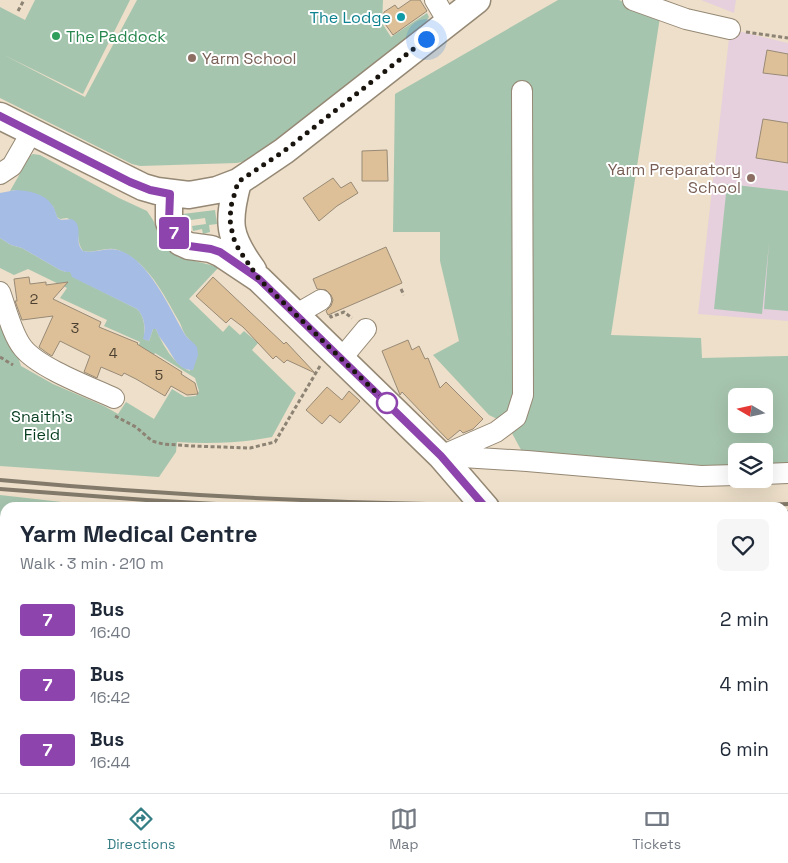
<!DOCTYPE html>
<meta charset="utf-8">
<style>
body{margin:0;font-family:"Space Grotesk",sans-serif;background:#f6f6f7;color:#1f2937;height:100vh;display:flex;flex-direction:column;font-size:19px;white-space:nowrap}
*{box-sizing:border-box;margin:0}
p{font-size:16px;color:#747a83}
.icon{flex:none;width:28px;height:28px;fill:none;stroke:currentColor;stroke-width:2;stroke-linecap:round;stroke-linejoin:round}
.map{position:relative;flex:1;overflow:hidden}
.panel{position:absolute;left:0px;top:502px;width:789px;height:291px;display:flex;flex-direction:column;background:#fff;border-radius:15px 15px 0 0;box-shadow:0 5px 20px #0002}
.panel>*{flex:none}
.badge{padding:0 10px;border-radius:4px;font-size:18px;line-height:32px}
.needle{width:32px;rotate:279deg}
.buttons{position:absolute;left:728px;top:388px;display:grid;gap:10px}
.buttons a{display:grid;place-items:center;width:45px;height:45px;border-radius:8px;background:#fff;box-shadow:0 5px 20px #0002;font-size:25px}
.you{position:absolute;width:25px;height:25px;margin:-12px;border:4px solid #fff;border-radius:50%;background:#1a73e8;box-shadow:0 0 0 8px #1a73e833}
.map>.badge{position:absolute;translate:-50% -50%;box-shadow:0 0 0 2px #fff}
.round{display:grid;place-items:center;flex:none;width:52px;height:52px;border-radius:8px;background:#f6f6f7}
.head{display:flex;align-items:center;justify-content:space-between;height:85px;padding:0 20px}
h1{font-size:24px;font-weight:700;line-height:38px}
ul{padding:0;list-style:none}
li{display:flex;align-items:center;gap:15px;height:65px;padding:0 20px}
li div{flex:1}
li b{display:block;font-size:19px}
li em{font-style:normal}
li .badge{min-width:55px;font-weight:700;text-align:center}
.tabs{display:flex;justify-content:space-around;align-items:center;height:70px;border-top:1px solid #e0e1e3;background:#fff;font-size:14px;color:#747a83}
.tabs a{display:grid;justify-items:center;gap:2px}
.tabs .on{color:#357e85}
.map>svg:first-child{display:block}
.education{fill:#e6d0dd}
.green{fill:#a6c5ae;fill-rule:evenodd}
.water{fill:#a5bce4}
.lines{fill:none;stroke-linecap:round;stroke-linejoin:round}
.stream{stroke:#a5bce4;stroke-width:5}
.building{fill:#ddc098;stroke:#988a76}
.minor-casing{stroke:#958874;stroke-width:22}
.major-casing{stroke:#958874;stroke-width:29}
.path{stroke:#8d8374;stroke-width:3;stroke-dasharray:4 2.5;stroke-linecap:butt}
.minor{stroke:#fff;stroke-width:20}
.major{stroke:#fff;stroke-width:26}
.rail{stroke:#837a6b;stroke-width:4}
.line-casing{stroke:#fff;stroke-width:11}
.line{stroke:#8e44ad;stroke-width:8}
.walk{stroke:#19140d;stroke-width:5;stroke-dasharray:0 9}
.culture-dot{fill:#0f9aa8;stroke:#fff;stroke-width:2}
.leisure-dot{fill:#2e9e5b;stroke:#fff;stroke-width:2}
.education-dot{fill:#8d6e63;stroke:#fff;stroke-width:2}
.stop-dot{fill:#fff;stroke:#8e44ad;stroke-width:2.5}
.labels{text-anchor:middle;stroke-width:4;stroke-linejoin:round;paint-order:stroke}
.number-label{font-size:14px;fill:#4a3f30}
.culture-label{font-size:16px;fill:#0d838f;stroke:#fff;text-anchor:end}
.leisure-label{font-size:16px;fill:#27864d;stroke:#fff;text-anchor:start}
.education-label{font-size:16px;fill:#785e54;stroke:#fff;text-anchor:start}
.park-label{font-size:16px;fill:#073c1e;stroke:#fff}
</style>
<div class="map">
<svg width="788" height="793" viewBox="0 0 788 793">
<rect width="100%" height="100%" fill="#eddfc9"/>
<!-- education -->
<path class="education" d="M701 0H736L734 13Z
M730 29 788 43V321L698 314Z"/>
<!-- green -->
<path class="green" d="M35 0H130L83 94 4 55 85 97 137 0H383L382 23 391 37 427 13 429 17 423 26 249 160 237 163 140 166 132 164 0 98V7L25 20Z
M558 0H619L660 17 611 335 701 338 702 358 788 356V473L764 474V451H736V475L527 461 507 424 489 415 433 355 459 341 440 261V232H393L395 94ZM736 396H764V424H736Z
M33 154 40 155 119 198 147 211 153 220 163 242 178 257 219 267 189 299 223 332 229 325 240 335 244 331 258 343 252 350 296 393 272 437C241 443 209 444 177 442L176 452 159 477 0 466V302L21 366 53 384 104 406 118 414 126 402 154 419 172 389 185 397 196 396 199 391 195 378 155 353 149 362 133 358 140 342 104 326 107 320 60 298 67 288 28 269 14 275 0 268V238L11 245 22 248 60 270 66 272 70 271 73 277 137 309C145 317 145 328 144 339L149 341 153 329H156C162 344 174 365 190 371V340C184 335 183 330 180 323 165 297 148 261 118 250 106 246 94 254 83 251 76 242 80 231 75 222L67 218 60 219 57 217 53 206 16 190 10 191 30 156Z
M727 184 788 191V311L764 309 769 243 762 314 714 309Z
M215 210 217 224 209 225 210 232 203 234 202 229 193 231 192 226 206 224 205 218 184 221 183 214Z
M0 495 106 507 5 508V653H0Z
M399 789H560L565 793H406Z"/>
<!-- water -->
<path class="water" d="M16 190C31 191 47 194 54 208 56 212 56 217 59 219 66 222 72 215 77 224 81 233 75 243 83 251 95 254 108 246 121 251 149 261 170 309 184 333 187 339 193 341 197 347L198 355 193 370C177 371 172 353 164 343 159 336 159 337 156 329H153L149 341 143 339C146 329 145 317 137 309L72 277 70 272H66L60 270 22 248 11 245 0 238V193Z
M0 653H5V744H0Z
M237 789H399L406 793H244Z"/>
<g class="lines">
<!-- stream -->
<path class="stream" d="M784 664 788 665"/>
</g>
<!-- building -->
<path class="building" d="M411 0H420L427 11 393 35 383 21 384 12 395 5 398 9Z
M767 50 788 54V76L763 73Z
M763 119 788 123V163L756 158Z
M387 150 388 181H362V151Z
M333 178 341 188 351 182 358 193 337 206 319 221 303 198Z
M386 247 402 283 328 315 326 311 331 306 333 300 331 295 326 290 317 289 313 279Z
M29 277 30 284 46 282V285L68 282 53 299 101 322 99 327 138 343 137 344 182 372 181 374 195 383 198 394 187 395 171 386 165 396 136 379 124 373 122 376 101 367 97 378 84 372 90 356 60 341 52 356 47 353 39 347 53 316 22 320 15 301H17L14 279Z
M213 277 284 344 286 342 315 373 287 360 284 363 276 356 273 359 243 327 231 318 226 323 196 296Z
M408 340 412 350 419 346 425 359 428 358 440 388 446 382 483 419 473 429 463 433 460 430 448 440 402 392 400 395 382 351Z
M327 387 342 400 349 391 360 401 340 423 330 415 322 424 306 410Z"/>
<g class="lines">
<defs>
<path id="minor" d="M435 0 448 22
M633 0 686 19 730 29
M0 174 12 166 31 133
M0 292C6 308 12 335 23 348 39 368 90 387 114 398
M295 315 321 300
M341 359 366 329
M441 456 496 432 516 417 523 395 522 91
M446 456 527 461 701 476 736 475
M764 474 788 473
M784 729 788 728"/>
<path id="major" d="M0 116 143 187 157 191 189 195 217 190 238 182 284 151 477 0
M238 182C227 223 228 236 253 270
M169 194V222L172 229 180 242 189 246 211 249 220 253 259 279 441 456 486 508
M724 789 728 793"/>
</defs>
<!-- minor casing -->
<use href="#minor" class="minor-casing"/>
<!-- major casing -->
<use href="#major" class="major-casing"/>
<!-- path -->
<path class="path" d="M18 11 24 0
M746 32 788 38
M401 289 404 295
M330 315 331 317 344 312 352 318
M0 357 13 365
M115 416 136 427 152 441 163 444 192 446 250 448 275 442 320 366
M784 554H788
M0 641H5
M784 760H788
M0 778 5 780
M44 789 77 793
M418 789 425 793"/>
<!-- minor -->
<use href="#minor" class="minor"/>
<!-- major -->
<use href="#major" class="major"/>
<!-- rail -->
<path class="rail" d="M0 480C142 493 284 501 427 504 531 507 636 506 741 506L788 504
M0 489 146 500 285 508
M784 513 788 512"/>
</g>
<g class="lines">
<defs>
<path id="line" d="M0 116 130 182 150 190 170 194 169 222 172 229 180 242 189 246 211 249 220 252 259 279 441 456 486 508"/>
</defs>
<!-- line casing -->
<use href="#line" class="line-casing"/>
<!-- line -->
<use href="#line" class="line"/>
<!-- walk -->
<path class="walk" d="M387 403 259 279 239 250 233 237 230 220 231 206 238 182 284 151 426 39"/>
</g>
<!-- markers -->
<circle class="culture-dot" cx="401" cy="17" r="5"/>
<circle class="leisure-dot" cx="56" cy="36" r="5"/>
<g class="education-dot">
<circle cx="192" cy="58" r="5"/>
<circle cx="751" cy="178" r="5"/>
</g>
<circle class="stop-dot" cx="387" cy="403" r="10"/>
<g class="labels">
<!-- number labels -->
<g class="number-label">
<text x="34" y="304">2</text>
<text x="75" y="333">3</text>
<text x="113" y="358">4</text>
<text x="159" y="380">5</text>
</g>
<!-- culture labels -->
<g class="culture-label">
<text x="391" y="23">The Lodge</text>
</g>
<!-- leisure labels -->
<g class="leisure-label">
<text x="66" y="42">The Paddock</text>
</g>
<!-- education labels -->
<g class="education-label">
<text x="202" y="64">Yarm School</text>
<text x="741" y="175" text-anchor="end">Yarm Preparatory<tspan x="741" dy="18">School</tspan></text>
</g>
<!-- park labels -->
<g class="park-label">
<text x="42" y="422">Snaith's<tspan x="42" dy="18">Field</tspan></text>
</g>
</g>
</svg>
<div class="buttons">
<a><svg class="needle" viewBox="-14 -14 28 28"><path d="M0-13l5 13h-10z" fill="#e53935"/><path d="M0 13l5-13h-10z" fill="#747a83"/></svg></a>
<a><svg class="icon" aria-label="layers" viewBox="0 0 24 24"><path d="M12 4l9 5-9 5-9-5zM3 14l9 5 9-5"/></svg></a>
</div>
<div class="you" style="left:426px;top:39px"></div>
<b class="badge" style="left:174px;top:233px;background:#8e44ad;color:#fff">7</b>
<section class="panel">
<div class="head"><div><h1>Yarm Medical Centre</h1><p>Walk · 3 min · 210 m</p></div><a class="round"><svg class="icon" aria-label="heart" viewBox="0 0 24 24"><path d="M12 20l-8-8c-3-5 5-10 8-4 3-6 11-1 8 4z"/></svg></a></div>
<ul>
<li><span class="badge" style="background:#8e44ad;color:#fff">7</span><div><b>Bus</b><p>16:40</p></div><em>2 min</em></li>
<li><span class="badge" style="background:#8e44ad;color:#fff">7</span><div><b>Bus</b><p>16:42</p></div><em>4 min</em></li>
<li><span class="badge" style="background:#8e44ad;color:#fff">7</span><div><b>Bus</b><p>16:44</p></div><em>6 min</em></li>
</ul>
</section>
</div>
<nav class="tabs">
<a class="on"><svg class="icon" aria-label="directions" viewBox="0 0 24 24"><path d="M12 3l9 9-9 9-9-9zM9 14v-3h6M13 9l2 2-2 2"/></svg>Directions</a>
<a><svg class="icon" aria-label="map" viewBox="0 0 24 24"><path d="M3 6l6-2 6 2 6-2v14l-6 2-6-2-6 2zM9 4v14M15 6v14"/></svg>Map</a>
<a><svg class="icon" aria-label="tickets" viewBox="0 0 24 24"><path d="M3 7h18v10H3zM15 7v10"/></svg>Tickets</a>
</nav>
